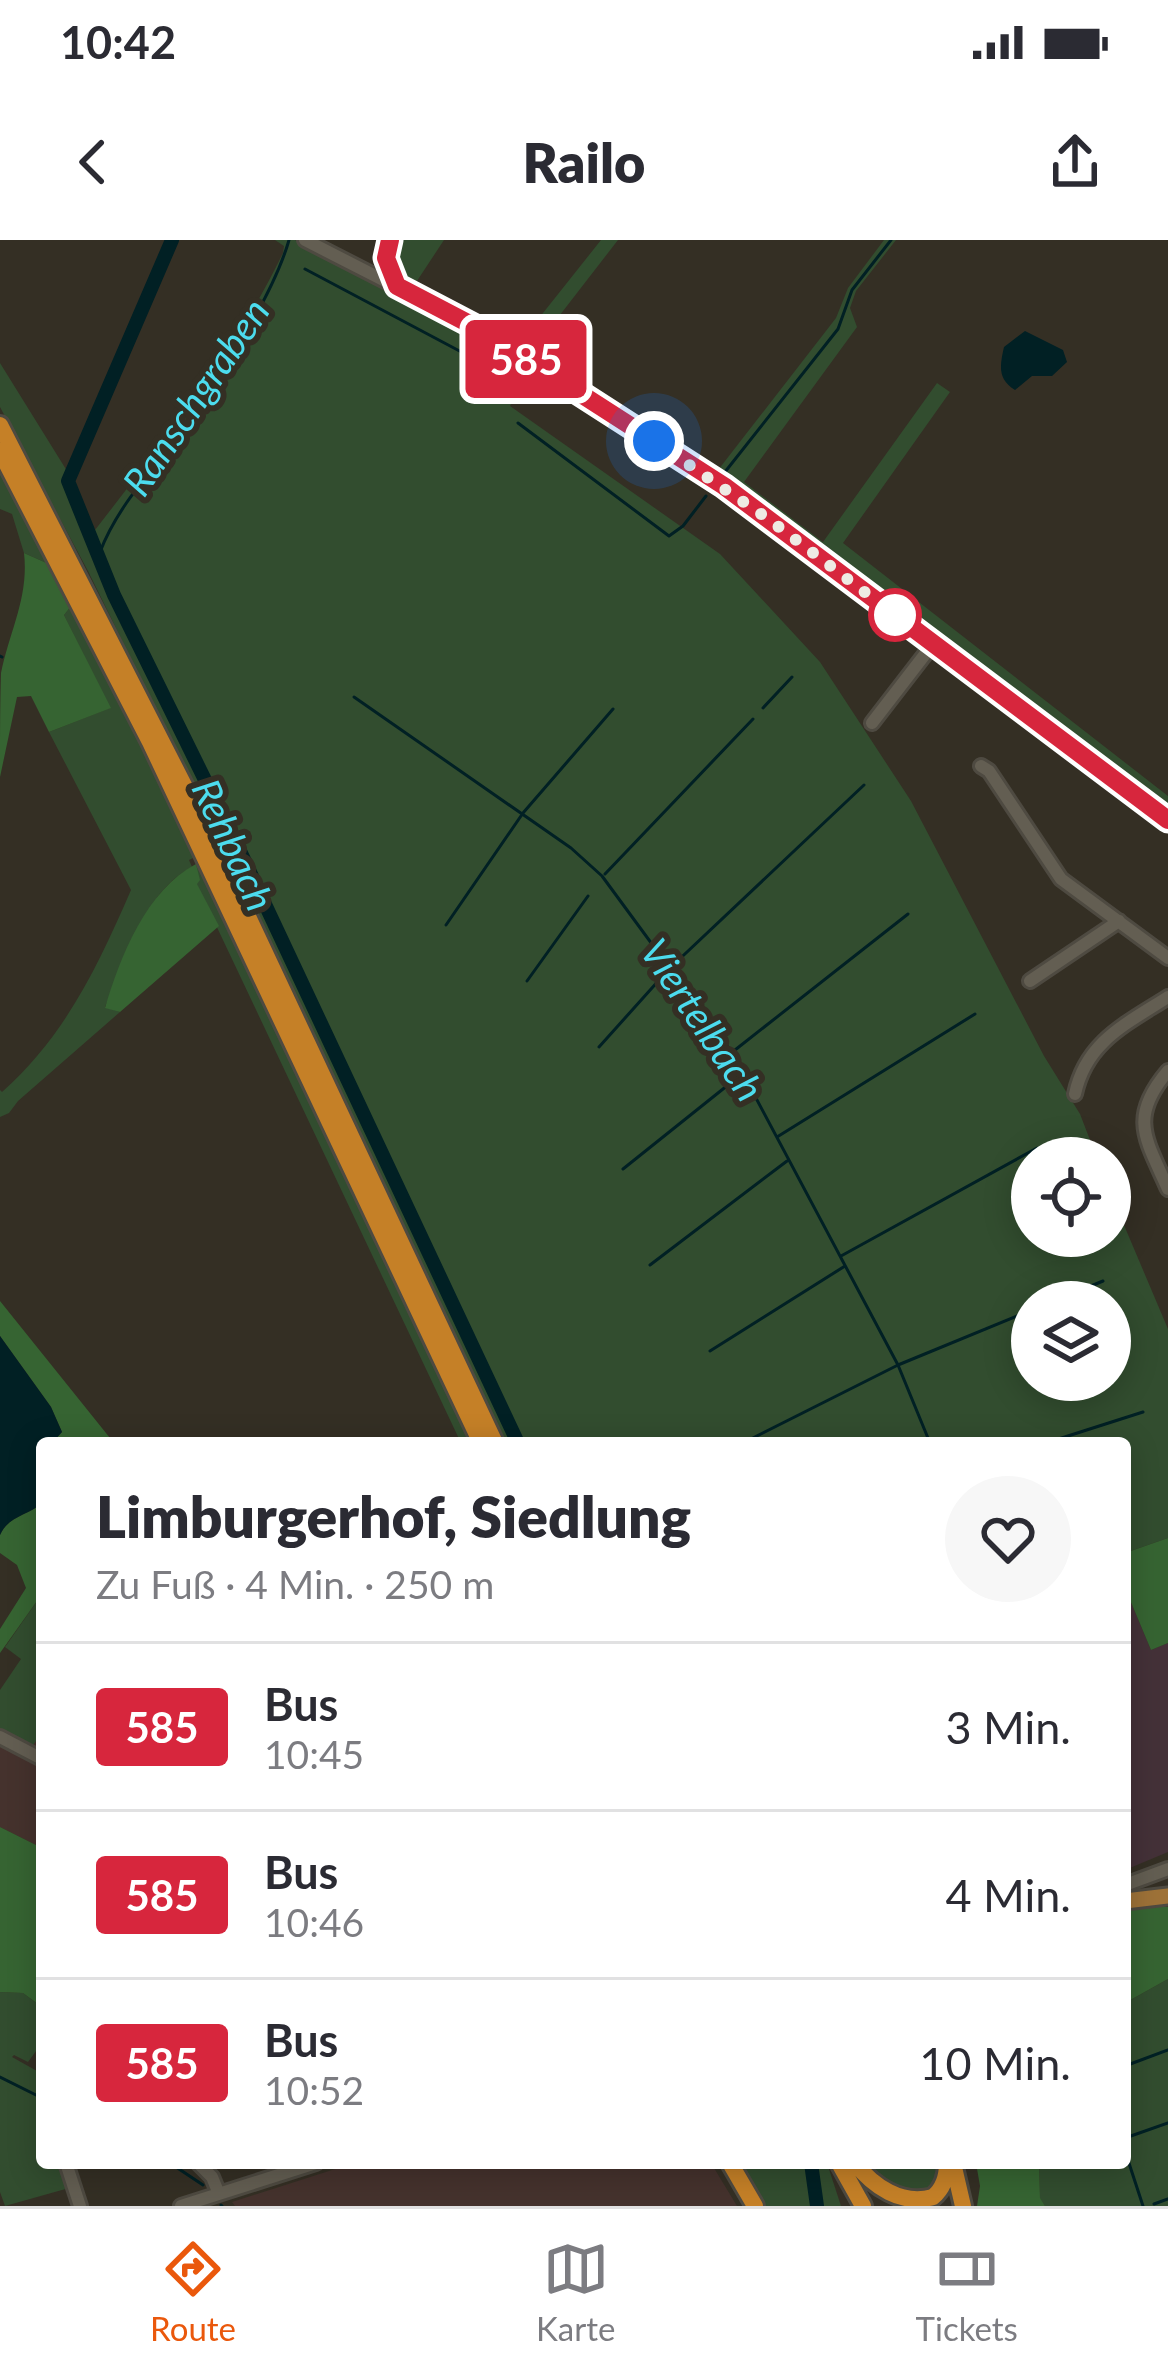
<!DOCTYPE html>
<html lang="de">
<meta charset="utf-8">
<style>
body{margin:0;font-family:Lato,sans-serif;background:#f7f7f7;color:#2b2b33;height:100vh;display:flex;flex-direction:column;font-size:45px;white-space:nowrap}
*{box-sizing:border-box;margin:0}
p{font-size:39px;color:#7c7c81}
.icon{flex:none;width:66px;height:66px;fill:none;stroke:currentColor;stroke-width:2;stroke-linecap:round;stroke-linejoin:round}
.map{position:relative;flex:1;overflow:hidden}
.details{position:absolute;left:36px;top:1197px;width:1095px;height:732px;display:flex;flex-direction:column;background:#fff;border-radius:12px;box-shadow:0 6px 30px #0003}
.details>*{flex:none}
.badge{padding:0 24px;border-radius:9px;font-size:42px;line-height:78px}
.fabs{position:absolute;left:1011px;top:897px;display:grid;gap:24px}
.fabs a{display:grid;place-items:center;width:120px;height:120px;border-radius:50%;background:#fff;box-shadow:0 6px 30px #0003;font-size:60px}
.you{position:absolute;width:60px;height:60px;margin:-30px;border:9px solid #fff;border-radius:50%;background:#1a73e8;box-shadow:0 0 0 18px #1a73e833}
.map>.badge{position:absolute;translate:-50% -50%;box-shadow:0 0 0 6px #fff}
.round{display:grid;place-items:center;flex:none;width:126px;height:126px;border-radius:63px;background:#f7f7f7}
.headline{display:flex;align-items:center;justify-content:space-between;height:204px;padding:0 60px}
h1{font-size:57px;font-weight:800;line-height:90px}
ul{padding:0;list-style:none}
li{display:flex;align-items:center;gap:36px;height:168px;padding:0 60px;border-top:3px solid #e1e1e2}
li div{flex:1}
li b{display:block;font-size:45px}
li em{font-style:normal}
li .badge{min-width:132px;font-weight:700;text-align:center}
.status{display:flex;justify-content:space-between;align-items:center;height:84px;padding:0 60px;background:#fff;direction:ltr}
.status svg{height:33px;fill:currentColor}
header{display:flex;justify-content:space-between;align-items:center;height:156px;padding:0 60px;background:#fff;font-size:54px;font-weight:800}
.tabs{display:flex;justify-content:space-around;align-items:center;height:168px;border-top:3px solid #e1e1e2;background:#fff;font-size:33px;color:#7c7c81}
.tabs a{display:grid;justify-items:center;gap:6px}
.tabs .on{color:#ea580c}
.map>svg:first-child{display:block}
.commercial{fill:#45322d}
.education{fill:#443138}
.green{fill:#324d2f;fill-rule:evenodd}
.forest{fill:#366432}
.water{fill:#012024}
.lines{fill:none;stroke-linecap:round;stroke-linejoin:round}
.stream{stroke:#012024;stroke-width:3}
.river{stroke:#012024;stroke-width:14}
.minor-casing{stroke:#4e4a41;stroke-width:18}
.major-casing{stroke:#4e4a41;stroke-width:21}
.highway-casing{stroke:#4e4a41;stroke-width:22}
.minor{stroke:#635e52;stroke-width:12}
.major{stroke:#9e7238;stroke-width:15}
.highway{stroke:#c58027;stroke-width:16}
.line-casing{stroke:#fff;stroke-width:27}
.line{stroke:#d7263d;stroke-width:18}
.walk{stroke:#eeebe4;stroke-width:12;stroke-dasharray:0 21.6}
.stop-dot{fill:#fff;stroke:#d7263d;stroke-width:6}
.labels{text-anchor:middle;stroke-width:12;stroke-linejoin:round;paint-order:stroke}
.water-label{font-size:39px;font-style:italic;fill:#4cdcee;stroke:#342f24}
</style>
<div class="status"><b>10:42</b><svg viewBox="0 0 49 12"><path d="M0 12V9h3v3zM5 12V6h3v6zM10 12V3h3v9zM15 12V0h3v12zM26 1h20v11H26zM47 4h2v5h-2z"/></svg></div>
<header><svg class="icon" aria-label="back" viewBox="0 0 24 24"><path d="M15 5l-7 7 7 7"/></svg>Railo<svg class="icon" aria-label="share" viewBox="0 0 24 24"><path d="M12 15V3M7 8l5-5 5 5M5 13v7h14v-7"/></svg></header>
<div class="map">
<svg width="1168" height="1966" viewBox="0 0 1168 1966">
<rect width="100%" height="100%" fill="#342f24"/>
<!-- commercial -->
<path class="commercial" d="M42 1416V1608L0 1587V1475Z
M354 1923H711L737 1966H235L232 1962Z"/>
<!-- education -->
<path class="education" d="M1125 1348 1151 1410 1168 1403V1612L1125 1630Z"/>
<!-- green -->
<path class="green" d="M275 0H295L463 85 531 126 510 166 720 314 820 422 911 561 1044 816 1080 874 1097 918H1032V996H1110V952L1168 1089V1298L1125 1313V1203H504L225 611 252 597 250 591 222 604 88 331 0 167V123L72 239 95 290C163 202 234 114 283 13L284 6ZM1032 1062H1110V1140H1032Z
M398 0H444L415 44C397 31 390 23 398 0Z
M601 0H618L529 115 516 107Z
M884 0H896L856 51 850 68 857 87 744 242 823 302 937 143 950 152 843 303 1168 556V576L801 294 715 234 836 78 848 48Z
M0 228 51 325 24 313 12 274 0 269Z
M72 365 197 616 189 620 192 627C143 652 127 720 105 767L120 772 18 861 9 873 0 877V850L2 852C65 796 98 726 131 650L49 492 110 468 64 375Z
M200 622 474 1203H461L196 643V625Z
M42 1354V1503L36 1501 31 1508 0 1492V1450L21 1419 5 1407Z
M1168 1739V1966H1045L1040 1959 1039 1923H1125V1763Z
M0 1752 23 1753 42 1767V1803L28 1822 14 1815 12 1817 37 1831 42 1823V1923H61L69 1948 5 1966 0 1952Z
M737 1923H827L841 1966H763Z
M866 1923H940C939 1945 929 1951 912 1962Z"/>
<!-- forest -->
<path class="forest" d="M24 313 51 325 72 365 64 375 111 468 49 492 31 456 17 457 0 537C0 504 0 465 1 433 10 390 29 357 24 313Z
M196 624 200 640 197 644 219 686 120 772 105 768C120 717 147 649 196 624Z
M0 1061 114 1203H52L62 1192 51 1167 0 1096Z
M42 1263V1354L0 1413V1389L26 1348 17 1325 0 1313V1295C9 1275 28 1276 42 1263Z
M1168 1298V1403L1151 1410 1125 1348V1313Z
M0 1587 42 1608V1767L23 1753 0 1752Z
M1152 1666 1168 1667V1739L1125 1763V1670Z
M976 1923H1039L1040 1958 1045 1966H977L980 1946Z"/>
<!-- water -->
<path class="water" d="M1025 91 1063 110 1067 122 1052 136H1032L1015 150C997 139 1000 125 1004 107Z
M0 1096 51 1167 62 1192 52 1203H42V1263C28 1276 9 1275 0 1295Z"/>
<g class="lines">
<!-- stream -->
<path class="stream" d="M305 29 501 133
M518 183 669 296 683 286 706 256
M721 237 838 89 852 50 891 0
M100 312C119 262 158 225 189 181 223 132 273 56 289 0
M0 416 2 417
M354 457 571 608 602 636 732 813 898 1125 930 1203
M763 468 792 437
M605 634 753 479
M446 685 523 573 613 469
M527 741 588 656
M599 807 669 729 864 545
M735 810 908 674
M777 897 975 774
M623 929 743 833
M841 1016 1037 908
M650 1025 787 921
M1052 1062 1103 1041
M710 1111 845 1026
M743 1203 898 1125 1032 1070
M1046 1203 1143 1172
M1125 1826 1168 1810
M0 1837 42 1858
M1128 1897 1168 1883
M1125 1911 1143 1966
M170 1923 203 1945
M1154 1964 1168 1959
M221 1965 222 1966"/>
<!-- river -->
<path class="river" d="M172 0 68 241 114 355 240 611 518 1203
M811 1923 817 1966"/>
<defs>
<path id="minor" d="M305 0 483 91 724 246 1168 581
M388 3 386 18 397 46
M872 483 933 404
M981 526 989 531 1061 639 1168 718
M1030 741 1119 681
M1168 831C1128 878 1146 899 1168 949
M1075 854C1086 802 1126 784 1168 757
M0 1497 42 1519
M1125 1645 1168 1629
M66 1923 80 1966
M198 1923 212 1937 219 1954
M181 1966 316 1923"/>
<path id="major" d="M1125 1661 1168 1656"/>
<path id="highway" d="M0 185 214 604 495 1203
M0 211 150 502 481 1203
M730 1923 755 1966
M839 1923 863 1966
M855 1923C873 1946 901 1966 933 1957 944 1948 947 1936 947 1923
M953 1923 963 1966"/>
</defs>
<!-- minor casing -->
<use href="#minor" class="minor-casing"/>
<!-- major casing -->
<use href="#major" class="major-casing"/>
<!-- highway casing -->
<use href="#highway" class="highway-casing"/>
<!-- minor -->
<use href="#minor" class="minor"/>
<!-- major -->
<use href="#major" class="major"/>
<!-- highway -->
<use href="#highway" class="highway"/>
</g>
<g class="lines">
<defs>
<path id="line" d="M390 0 386 18 397 46 483 91 724 246 1168 580"/>
</defs>
<!-- line casing -->
<use href="#line" class="line-casing"/>
<!-- line -->
<use href="#line" class="line"/>
<!-- walk -->
<path class="walk" d="M654 201 767 278 895 375"/>
</g>
<!-- markers -->
<circle class="stop-dot" cx="895" cy="375" r="24"/>
<g class="labels">
<!-- water labels -->
<g class="water-label">
<text transform="translate(196 157) rotate(-56)" y="14">Ranschgraben</text>
<text transform="translate(233 605) rotate(65)" y="14">Rehbach</text>
<text transform="translate(702 780) rotate(56)" y="14">Viertelbach</text>
</g>
</g>
</svg>
<div class="fabs">
<a><svg class="icon" aria-label="locate" viewBox="0 0 24 24"><circle cx="12" cy="12" r="6"/><path d="M12 2v4M12 18v4M2 12h4M18 12h4"/></svg></a>
<a><svg class="icon" aria-label="layers" viewBox="0 0 24 24"><path d="M12 4l9 5-9 5-9-5zM3 14l9 5 9-5"/></svg></a>
</div>
<div class="you" style="left:654px;top:201px"></div>
<b class="badge" style="left:526px;top:119px;background:#d7263d;color:#fff">585</b>
<section class="details">
<div class="headline"><div><h1>Limburgerhof, Siedlung</h1><p>Zu Fuß · 4 Min. · 250 m</p></div><a class="round"><svg class="icon" aria-label="heart" viewBox="0 0 24 24"><path d="M12 20l-8-8c-3-5 5-10 8-4 3-6 11-1 8 4z"/></svg></a></div>
<ul>
<li><span class="badge" style="background:#d7263d;color:#fff">585</span><div><b>Bus</b><p>10:45</p></div><em>3 Min.</em></li>
<li><span class="badge" style="background:#d7263d;color:#fff">585</span><div><b>Bus</b><p>10:46</p></div><em>4 Min.</em></li>
<li><span class="badge" style="background:#d7263d;color:#fff">585</span><div><b>Bus</b><p>10:52</p></div><em>10 Min.</em></li>
</ul>
</section>
</div>
<nav class="tabs">
<a class="on"><svg class="icon" aria-label="directions" viewBox="0 0 24 24"><path d="M12 3l9 9-9 9-9-9zM9 14v-3h6M13 9l2 2-2 2"/></svg>Route</a>
<a><svg class="icon" aria-label="map" viewBox="0 0 24 24"><path d="M3 6l6-2 6 2 6-2v14l-6 2-6-2-6 2zM9 4v14M15 6v14"/></svg>Karte</a>
<a><svg class="icon" aria-label="tickets" viewBox="0 0 24 24"><path d="M3 7h18v10H3zM15 7v10"/></svg>Tickets</a>
</nav>
